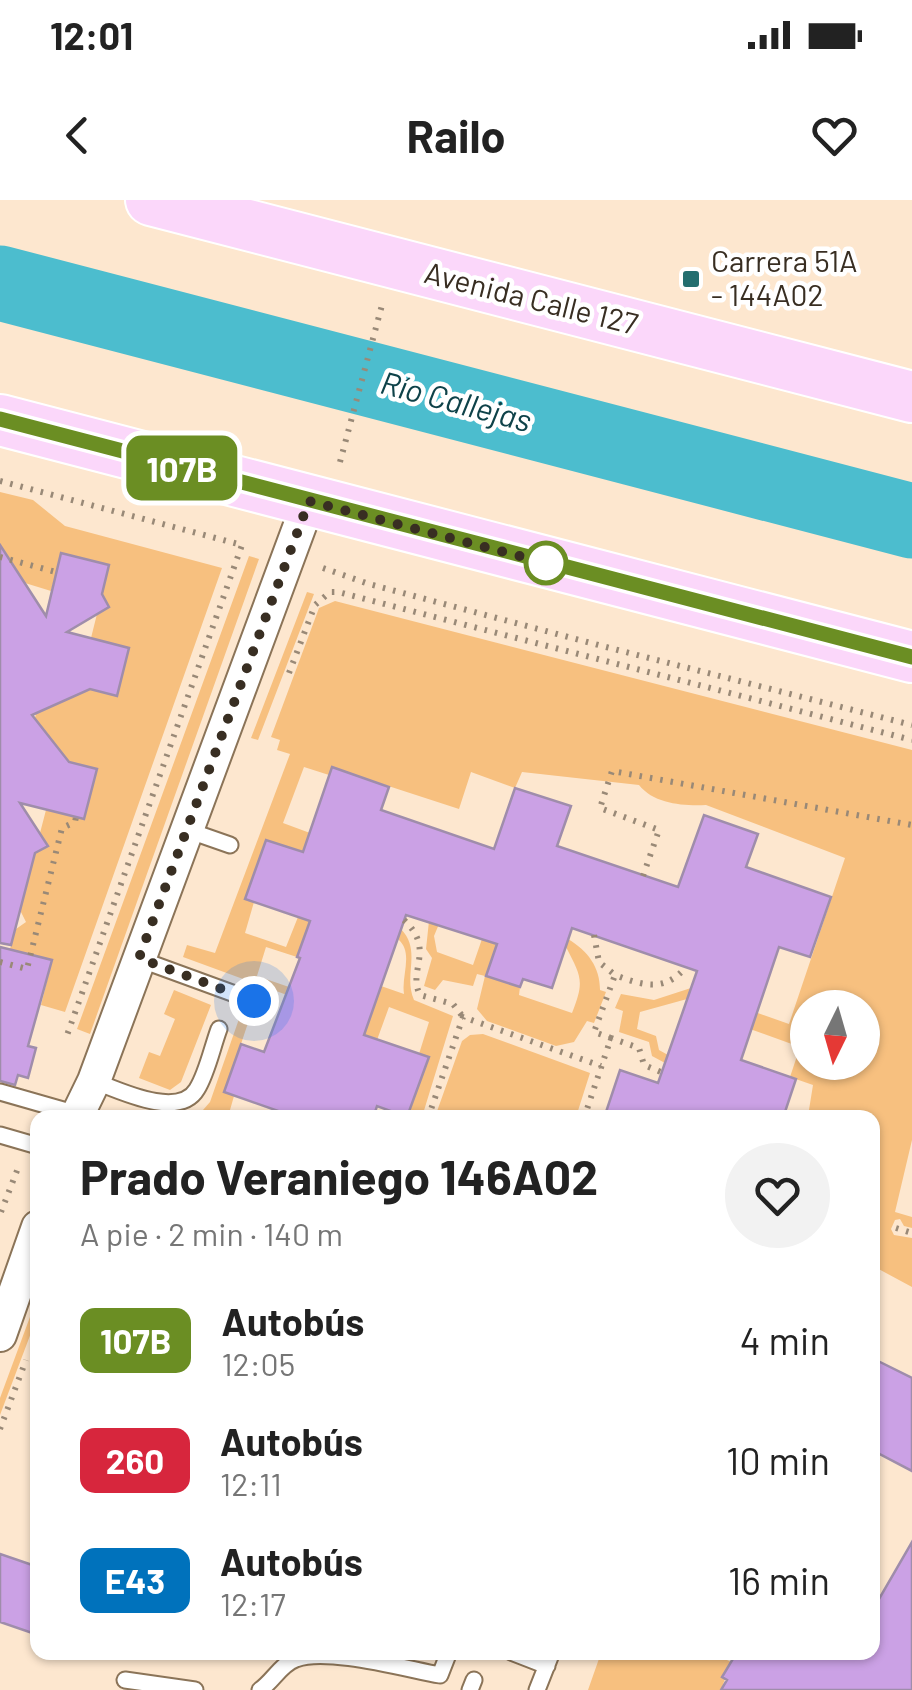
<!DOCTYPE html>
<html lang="es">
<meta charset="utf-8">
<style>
body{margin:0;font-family:Barlow,sans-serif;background:#f2f2f2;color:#222;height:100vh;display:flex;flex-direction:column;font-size:38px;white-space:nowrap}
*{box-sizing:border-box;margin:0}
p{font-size:32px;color:#767676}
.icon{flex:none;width:55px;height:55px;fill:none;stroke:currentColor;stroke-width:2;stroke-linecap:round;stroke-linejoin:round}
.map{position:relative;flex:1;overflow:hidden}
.side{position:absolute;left:30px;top:910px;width:850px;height:550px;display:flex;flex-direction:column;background:#fff;border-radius:20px;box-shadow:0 2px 8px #0004}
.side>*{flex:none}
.badge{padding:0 20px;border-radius:15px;font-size:35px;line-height:65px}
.needle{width:65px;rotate:185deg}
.controls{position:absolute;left:790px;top:790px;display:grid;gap:20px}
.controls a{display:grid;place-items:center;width:90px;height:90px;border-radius:50%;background:#fff;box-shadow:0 2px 8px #0004;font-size:50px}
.you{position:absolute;width:50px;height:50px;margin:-25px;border:8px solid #fff;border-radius:50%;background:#1a73e8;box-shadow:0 0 0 15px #1a73e833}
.map>.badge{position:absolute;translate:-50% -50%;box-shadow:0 0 0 5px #fff}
.round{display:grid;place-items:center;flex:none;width:105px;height:105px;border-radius:52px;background:#f2f2f2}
.head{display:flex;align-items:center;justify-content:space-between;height:170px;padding:0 50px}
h1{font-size:48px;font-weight:700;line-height:75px}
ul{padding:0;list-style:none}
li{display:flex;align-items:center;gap:30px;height:120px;padding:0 50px}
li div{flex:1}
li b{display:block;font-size:38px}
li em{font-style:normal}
li .badge{min-width:110px;font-weight:700;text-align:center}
.status{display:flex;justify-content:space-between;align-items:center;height:70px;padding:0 50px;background:#fff;direction:ltr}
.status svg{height:28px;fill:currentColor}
header{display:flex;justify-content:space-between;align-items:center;height:130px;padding:0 50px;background:#fff;font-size:45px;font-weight:700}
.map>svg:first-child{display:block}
.green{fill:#f7c07f;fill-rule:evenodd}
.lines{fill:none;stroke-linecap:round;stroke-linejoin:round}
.river{stroke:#4cbdce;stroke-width:75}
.building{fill:#cba1e5;stroke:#9f8dab;stroke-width:2.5}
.service-casing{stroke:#8b7458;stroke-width:19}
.minor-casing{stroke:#8b7458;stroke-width:36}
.primary-casing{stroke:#fff;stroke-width:54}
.path{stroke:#998977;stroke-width:6;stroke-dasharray:2.5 8;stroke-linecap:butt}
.service{stroke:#fff;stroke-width:15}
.minor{stroke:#fff;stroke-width:32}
.primary{stroke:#fbd7fa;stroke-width:50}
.line-casing{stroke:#fff;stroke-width:22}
.line{stroke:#6b8e23;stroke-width:15}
.walk{stroke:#382e22;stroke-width:10;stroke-dasharray:0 18}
.poi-dot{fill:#236e6f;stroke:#fff;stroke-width:4}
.stop-dot{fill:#fff;stroke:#6b8e23;stroke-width:5}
.labels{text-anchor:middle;stroke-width:9;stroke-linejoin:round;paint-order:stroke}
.poi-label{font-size:30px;fill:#382e22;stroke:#fff;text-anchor:start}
.street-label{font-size:30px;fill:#382e22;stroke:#fff}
.water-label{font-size:32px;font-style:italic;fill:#0e4249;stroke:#fff}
</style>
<div class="status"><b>12:01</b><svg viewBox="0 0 49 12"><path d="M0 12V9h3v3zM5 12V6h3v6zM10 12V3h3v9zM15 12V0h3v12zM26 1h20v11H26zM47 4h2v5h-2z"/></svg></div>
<header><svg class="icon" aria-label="back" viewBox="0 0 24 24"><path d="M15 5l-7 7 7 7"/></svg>Railo<svg class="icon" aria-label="heart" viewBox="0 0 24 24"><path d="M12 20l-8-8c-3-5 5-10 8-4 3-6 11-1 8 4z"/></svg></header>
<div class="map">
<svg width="912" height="1490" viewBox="0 0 912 1490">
<rect width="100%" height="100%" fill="#fde7cf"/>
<!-- green -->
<path class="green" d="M0 292 33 300 65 326 222 368 65 812 41 805 52 761 10 749 16 729 26 722 20 710 35 653 48 646 40 633 46 610 84 619 97 569 69 562 61 551 26 550 46 478 75 495 90 489 116 496 129 449 91 438 97 414 109 407 102 394 109 365 61 353 51 391 25 383 18 373 0 377Z
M249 356 259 359 90 834 77 829Z
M307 392 314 394 258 540 251 538Z
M335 401 912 550V940L895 1012 912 1017V1028L904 1026 900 1019 895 1020 891 1029 894 1035 912 1038V1087L873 1066 872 918 808 916 813 885 790 877 800 847 750 829 755 812 789 824 845 658 706 605C683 606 654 604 639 585L522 572 515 588 471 572 459 609 333 568 329 575 304 567 283 623 310 633 303 652 266 640 246 698 254 702 245 733 286 747 298 717 310 721 297 757 266 747 257 776 289 787 287 795 183 757 187 745 215 753 290 554 277 550 280 540 271 537 319 408ZM808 808H862V862H808Z
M429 721 439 724 434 736 437 752 473 765 482 739 497 745 486 776 520 787 519 795 572 813C585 781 581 776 566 747L568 739C588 751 600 767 600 790L606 792 594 823 587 821 574 842 556 846 487 821 477 809 485 776 477 774 473 786 443 780 435 790 424 786 432 758 426 749Z
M401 729C422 751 403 775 414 800L453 816 422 917H396L397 914 408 917 428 858 419 854 429 822 389 807 377 840 364 835 381 786 404 794C401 775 414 753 398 739Z
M691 788 687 799 640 812 637 829 656 836 659 850 668 855 665 863 652 856 649 842 619 832 623 811 615 808 621 794 654 800Z
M174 790 211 805 181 882 170 890 139 878 149 852 160 856 175 819 164 814Z
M240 816 249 820 225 892 234 896 228 917 196 918 210 902Z
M483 834 590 873 576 917H435L462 841 470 835Z
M37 1098V1117L0 1215V1198Z
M601 1453H730L727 1460 731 1462 721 1490H588Z"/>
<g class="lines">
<!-- river -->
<path class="river" d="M0 83 912 321"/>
</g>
<!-- building -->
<path class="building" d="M0 345 46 416 61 353 109 365 102 394 109 407 67 432 129 448 117 496 90 489 32 515 69 562 97 569 84 619 20 603 48 646 35 653 11 745 0 743Z
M332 567 389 587 381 610 494 649 515 588 571 606 557 646 678 687 704 615 758 634 746 667 831 697 810 757 779 747 741 860 796 879 783 918H604L620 870 658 883 697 771 572 728 552 788 523 779 520 787 486 776 497 744 406 715 364 835 429 857 407 917 377 906 373 918H298L224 892 241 844 264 852 300 758 297 757 310 721 245 699 266 640 303 652Z
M0 747 52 760 28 846 36 848 28 878 18 875 15 885 0 881Z
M872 1158 912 1178V1271L872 1250Z
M912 1342V1490H721L727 1480 722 1477 737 1452H872V1411Z
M0 1354 38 1367V1435L0 1422Z"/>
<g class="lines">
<defs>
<path id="service" d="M187 630 230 645
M139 759 254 801
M94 881C118 890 179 920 197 889 207 873 212 848 219 829
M0 892 77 914
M0 935 38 946
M511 1452 547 1466
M125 1480 195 1490
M260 1490C273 1481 281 1464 296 1459 326 1447 406 1469 440 1475L449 1452
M470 1490 474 1480
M537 1490 552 1452"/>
<path id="minor" d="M76 918 94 881 309 301
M0 1135 38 1027"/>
<path id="primary" d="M151 0 912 197
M0 220 912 457"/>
</defs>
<!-- service casing -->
<use href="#service" class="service-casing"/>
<!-- minor casing -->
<use href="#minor" class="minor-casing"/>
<!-- primary casing -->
<use href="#primary" class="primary-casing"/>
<!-- path -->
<path class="path" d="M340 262 382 105
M0 281 242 345 66 838
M0 357 56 372
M323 368 369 384 606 447 912 525
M289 473 315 405 330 392H338L912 540
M643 676 659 630 600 608 612 571 912 625
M404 720C436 750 407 770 420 795L453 804 463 817
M594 735 599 762 615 775
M0 762 27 769 62 628 75 622 76 617
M611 838 594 832 615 775C644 786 665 792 686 767
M374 914 379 918
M428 918 463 817 601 866
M584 918 611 838 639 848 644 865 661 872
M1 1012 18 968
M896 1028 912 1033
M0 1229 26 1160"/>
<!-- service -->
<use href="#service" class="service"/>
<!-- minor -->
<use href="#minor" class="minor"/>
<!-- primary -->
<use href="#primary" class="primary"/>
</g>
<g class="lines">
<defs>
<path id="line" d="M0 219 912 457"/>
</defs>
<!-- line casing -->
<use href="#line" class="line-casing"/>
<!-- line -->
<use href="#line" class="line"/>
<!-- walk -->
<path class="walk" d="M254 801 139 758 309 301 546 363"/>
</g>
<!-- markers -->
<rect class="poi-dot" x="681" y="69" width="20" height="20" rx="5"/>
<circle class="stop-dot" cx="546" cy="363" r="20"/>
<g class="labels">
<!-- poi labels -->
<g class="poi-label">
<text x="711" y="72">Carrera 51A<tspan x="711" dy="34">- 144A02</tspan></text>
</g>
<!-- street labels -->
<g class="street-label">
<text transform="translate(531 99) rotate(14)" y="10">Avenida Calle 127</text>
</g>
<!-- water labels -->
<g class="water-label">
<text transform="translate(456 202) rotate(15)" y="11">Río Callejas</text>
</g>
</g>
</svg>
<div class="controls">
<a><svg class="needle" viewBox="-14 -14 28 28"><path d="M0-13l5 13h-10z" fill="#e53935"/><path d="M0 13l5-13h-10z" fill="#767676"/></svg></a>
</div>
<div class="you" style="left:254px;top:801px"></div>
<b class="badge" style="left:182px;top:268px;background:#6b8e23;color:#fff">107B</b>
<section class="side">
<div class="head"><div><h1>Prado Veraniego 146A02</h1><p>A pie · 2 min · 140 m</p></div><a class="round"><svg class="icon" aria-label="heart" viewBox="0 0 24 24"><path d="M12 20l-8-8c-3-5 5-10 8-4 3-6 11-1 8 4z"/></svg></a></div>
<ul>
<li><span class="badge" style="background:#6b8e23;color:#fff">107B</span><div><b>Autobús</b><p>12:05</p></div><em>4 min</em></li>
<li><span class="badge" style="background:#d7263d;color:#fff">260</span><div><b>Autobús</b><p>12:11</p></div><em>10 min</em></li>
<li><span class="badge" style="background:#0072bc;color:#fff">E43</span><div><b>Autobús</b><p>12:17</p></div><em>16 min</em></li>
</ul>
</section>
</div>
